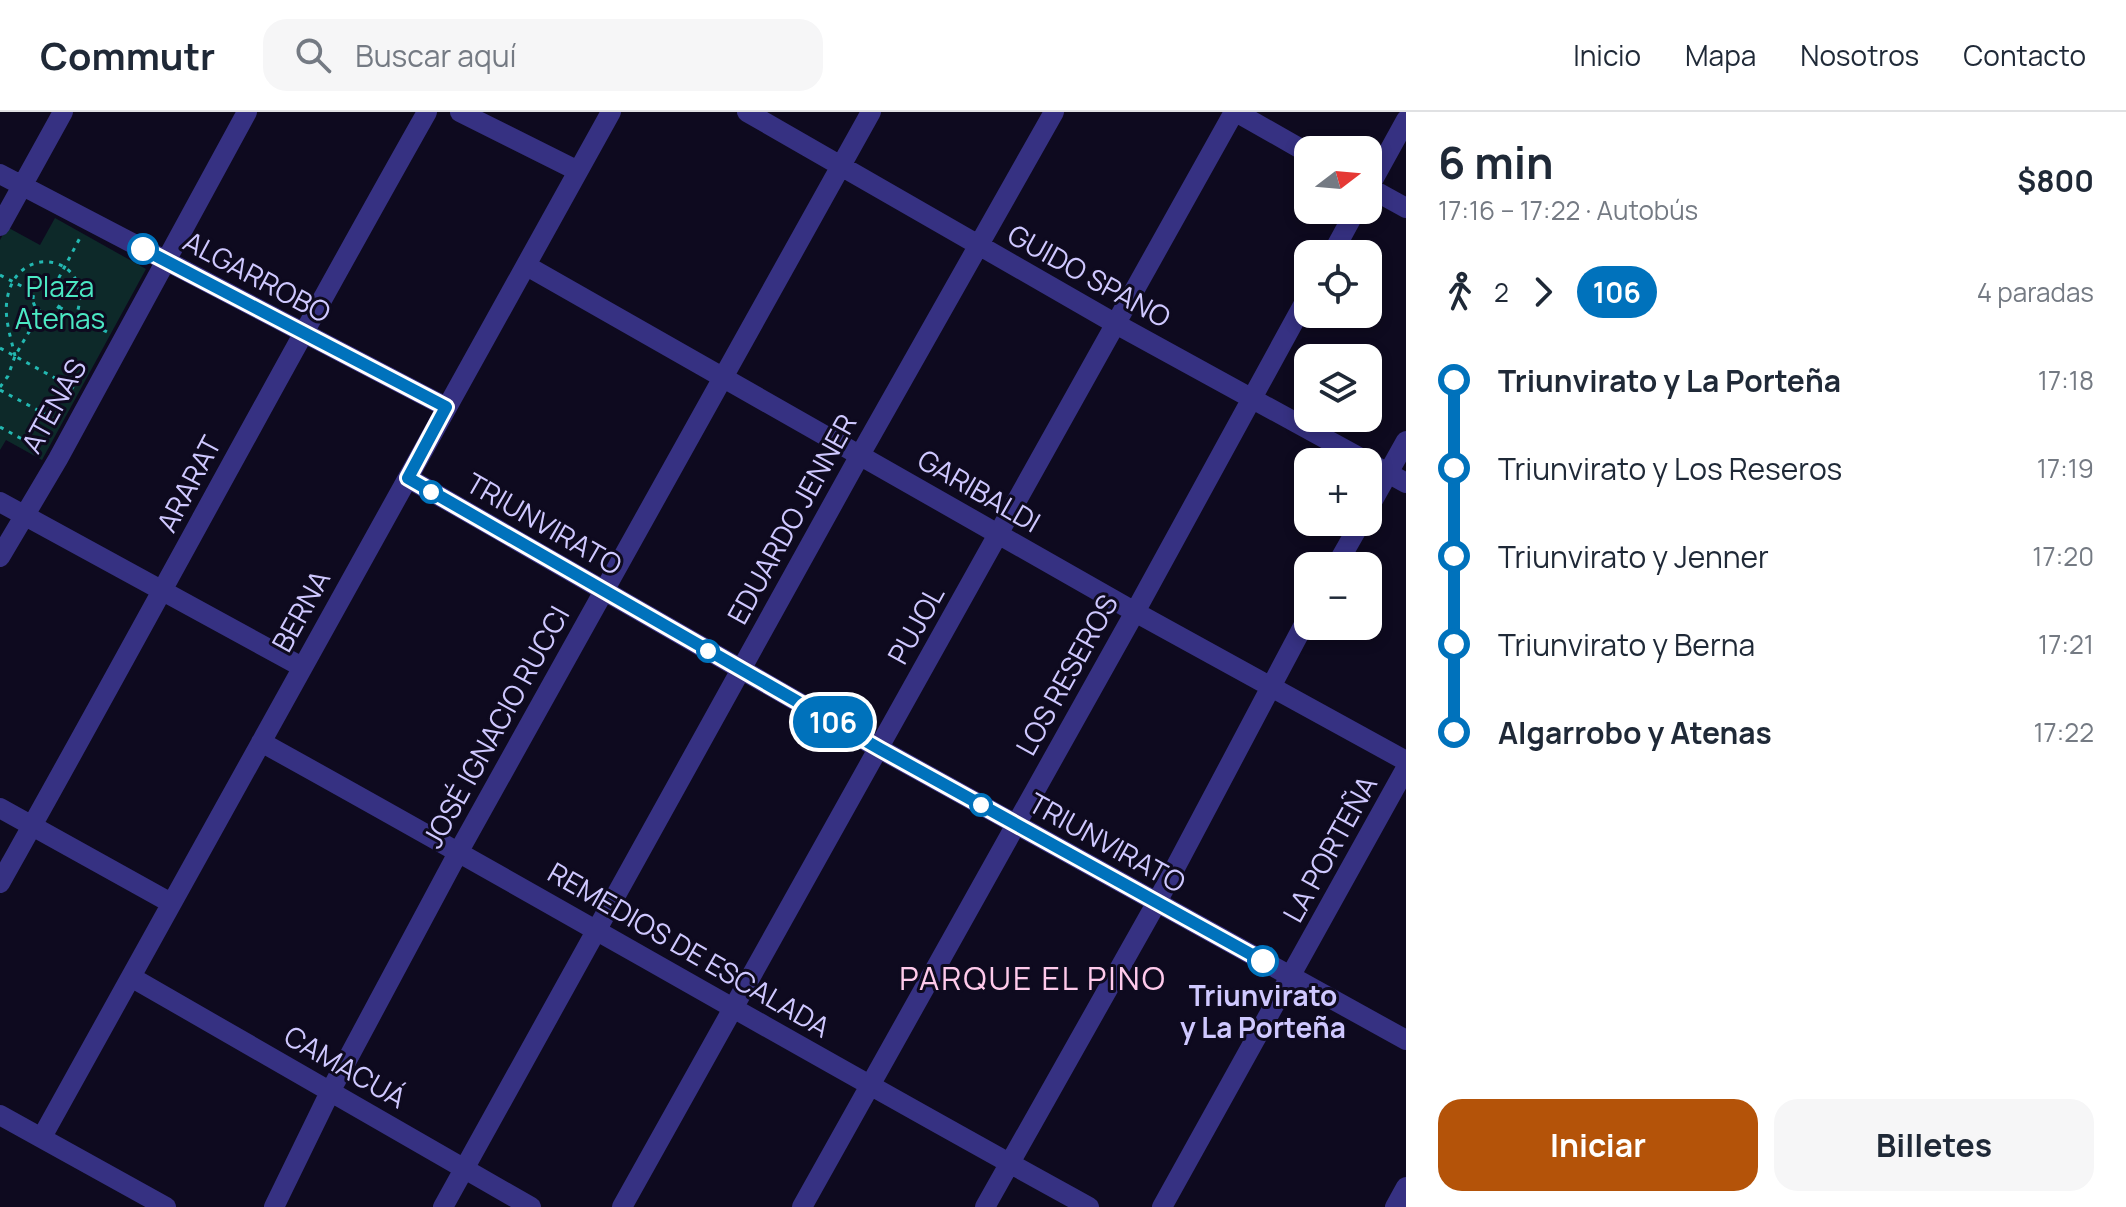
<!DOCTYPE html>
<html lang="es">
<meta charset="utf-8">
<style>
body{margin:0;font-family:Manrope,sans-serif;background:#f6f6f7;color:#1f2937;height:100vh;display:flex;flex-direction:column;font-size:30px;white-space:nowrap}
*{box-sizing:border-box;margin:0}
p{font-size:26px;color:#747a83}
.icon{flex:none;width:44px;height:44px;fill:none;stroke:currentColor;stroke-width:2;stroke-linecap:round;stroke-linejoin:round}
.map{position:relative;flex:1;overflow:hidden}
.panel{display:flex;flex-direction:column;background:#fff;width:720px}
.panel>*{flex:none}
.badge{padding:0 16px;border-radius:26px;font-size:28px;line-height:52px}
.needle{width:52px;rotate:74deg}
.controls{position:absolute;left:1294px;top:24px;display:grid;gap:16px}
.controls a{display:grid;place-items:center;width:88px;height:88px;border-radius:16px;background:#fff;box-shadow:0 4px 12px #0003;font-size:40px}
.map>.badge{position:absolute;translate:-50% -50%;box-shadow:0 0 0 4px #fff}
.legs{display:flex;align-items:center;gap:12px;height:88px;padding:0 32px;font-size:26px}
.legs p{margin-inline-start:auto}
.summary{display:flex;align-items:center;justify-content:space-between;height:136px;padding:0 32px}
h1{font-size:44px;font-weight:700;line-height:60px}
.primary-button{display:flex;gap:16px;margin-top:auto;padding:16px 32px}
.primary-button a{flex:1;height:92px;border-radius:24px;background:#b45309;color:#fff;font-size:32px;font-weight:700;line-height:92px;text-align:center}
.primary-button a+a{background:#f6f6f7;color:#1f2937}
ul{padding:0 32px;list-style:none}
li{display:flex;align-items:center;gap:28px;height:88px;font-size:30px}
li i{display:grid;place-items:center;width:12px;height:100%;margin:0 10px;background:currentColor}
li i::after{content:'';width:20px;height:20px;margin:-10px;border:6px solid;border-radius:50%;background:#fff}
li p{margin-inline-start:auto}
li:first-child i{background:linear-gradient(#0000 50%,currentColor 0)}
li:last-child i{background:linear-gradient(currentColor 50%,#0000 0)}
header{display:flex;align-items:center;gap:48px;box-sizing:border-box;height:112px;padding:0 40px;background:#fff;border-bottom:2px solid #e0e1e3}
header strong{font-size:38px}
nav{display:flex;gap:44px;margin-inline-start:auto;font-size:28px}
.search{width:560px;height:72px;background:#f6f6f7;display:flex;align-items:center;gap:20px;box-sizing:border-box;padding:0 28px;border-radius:24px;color:#747a83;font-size:30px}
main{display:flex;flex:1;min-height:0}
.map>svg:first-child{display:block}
.green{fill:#0d2929}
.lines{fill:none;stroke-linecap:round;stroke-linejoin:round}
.path{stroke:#23b8b1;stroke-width:3;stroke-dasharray:4 6;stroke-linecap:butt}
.minor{stroke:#363182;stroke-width:20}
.line-1-casing{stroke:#fff;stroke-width:18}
.line-1{stroke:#0072bc;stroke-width:12}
.stop-1-dot{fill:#fff;stroke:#0072bc;stroke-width:4}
.labels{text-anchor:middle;stroke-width:6;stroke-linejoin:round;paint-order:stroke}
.street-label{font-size:28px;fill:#cfc8ff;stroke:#0e0a1f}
.park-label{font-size:28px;fill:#4be8c3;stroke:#0e0a1f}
.stop-label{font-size:28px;font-weight:bold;fill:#cfc8ff;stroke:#0e0a1f}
.quarter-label{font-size:32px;letter-spacing:2px;fill:#ffcaeb;stroke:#0e0a1f}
</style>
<header>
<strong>Commutr</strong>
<div class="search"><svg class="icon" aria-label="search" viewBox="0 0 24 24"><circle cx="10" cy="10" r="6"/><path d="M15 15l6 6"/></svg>Buscar aquí</div>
<nav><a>Inicio</a><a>Mapa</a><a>Nosotros</a><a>Contacto</a></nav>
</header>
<main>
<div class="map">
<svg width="1406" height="1095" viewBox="0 0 1406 1095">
<rect width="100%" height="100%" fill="#0e0a1f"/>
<!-- green -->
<path class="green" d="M55 106 146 157 42 348 6 328 0 338V128L7 115 40 133Z"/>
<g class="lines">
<!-- path -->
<path class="path" d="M0 163 35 181
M33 187a14 14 0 1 1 28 0a14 14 0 1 1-28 0Z
M54 175 82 122
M59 195 109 221
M0 236 77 278
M15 244C11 226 4 206 7 188 16 127 98 144 76 204
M0 275 8 264 15 244 41 199
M0 278 60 310
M0 315 42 338"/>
<!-- minor -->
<path class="minor" d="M460 0 578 59
M747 0 1116 212 1406 371
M1236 0 1308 41
M0 62 446 295
M1368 75 1406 96
M1368 77 1406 8
M0 114 63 0
M1332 142 1356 98
M527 154 1135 500 1406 649
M408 366 880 637 1406 928
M0 390 302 555
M1368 397 1406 329
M0 445 58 347 247 0
M1336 454 1361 410
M261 630C538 783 811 943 1089 1095
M0 696 171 791
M0 771C144 515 282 256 427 0
M131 865 531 1095
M0 1003 166 1095
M42 1025 611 0
M274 1095 331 978 459 739 871 0
M443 1095 860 343 1054 0
M622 1095 1234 0
M802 1095 1135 500 1308 184
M985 1095 1157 790 1308 505
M1162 1095 1406 656
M1395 1095 1406 1075"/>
</g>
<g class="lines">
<defs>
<path id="line-1" d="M143 137 446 295 408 366 880 637 1263 849"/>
</defs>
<!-- line-1 casing -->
<use href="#line-1" class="line-1-casing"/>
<!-- line-1 -->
<use href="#line-1" class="line-1"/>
</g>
<!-- markers -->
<g class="stop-1-dot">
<circle cx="143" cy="137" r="14"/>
<circle cx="431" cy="380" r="10"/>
<circle cx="708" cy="539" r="10"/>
<circle cx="981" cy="693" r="10"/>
<circle cx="1263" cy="849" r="14"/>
</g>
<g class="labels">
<!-- street labels -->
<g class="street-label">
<text transform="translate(1089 164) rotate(29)" y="10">GUIDO SPANO</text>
<text transform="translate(257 165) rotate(28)" y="10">ALGARROBO</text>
<text transform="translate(54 294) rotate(-61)" y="10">ATENAS</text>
<text transform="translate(189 372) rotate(-62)" y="10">ARARAT</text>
<text transform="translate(979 379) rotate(30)" y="10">GARIBALDI</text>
<text transform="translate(792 407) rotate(-61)" y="10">EDUARDO JENNER</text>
<text transform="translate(544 412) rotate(30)" y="10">TRIUNVIRATO</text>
<text transform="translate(301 499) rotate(-61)" y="10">BERNA</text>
<text transform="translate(916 513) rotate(-61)" y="10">PUJOL</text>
<text transform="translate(1067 563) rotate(-61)" y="10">LOS RESEROS</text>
<text transform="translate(496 615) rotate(-61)" y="10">JOSÉ IGNACIO RUCCI</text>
<text transform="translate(1107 731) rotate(29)" y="10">TRIUNVIRATO</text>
<text transform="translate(1330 737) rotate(-61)" y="10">LA PORTEÑA</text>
<text transform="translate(689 838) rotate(30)" y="10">REMEDIOS DE ESCALADA</text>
<text transform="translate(345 955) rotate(30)" y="10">CAMACUÁ</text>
</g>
<!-- park labels -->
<g class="park-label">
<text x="60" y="185">Plaza<tspan x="60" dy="32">Atenas</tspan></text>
</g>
<!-- stop labels -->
<g class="stop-label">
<text x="1263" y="894">Triunvirato<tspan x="1263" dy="32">y La Porteña</tspan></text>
</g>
<!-- quarter labels -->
<g class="quarter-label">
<text x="1033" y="878">PARQUE EL PINO</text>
</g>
</g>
</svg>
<div class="controls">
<a><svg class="needle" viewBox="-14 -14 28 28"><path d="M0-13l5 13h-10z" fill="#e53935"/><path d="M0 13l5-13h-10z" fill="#747a83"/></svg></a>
<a><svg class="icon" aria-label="locate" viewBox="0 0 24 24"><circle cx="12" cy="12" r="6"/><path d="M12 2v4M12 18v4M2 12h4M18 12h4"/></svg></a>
<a><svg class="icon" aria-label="layers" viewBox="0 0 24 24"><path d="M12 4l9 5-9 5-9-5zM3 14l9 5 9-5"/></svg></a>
<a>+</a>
<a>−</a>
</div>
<b class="badge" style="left:833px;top:610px;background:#0072bc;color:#fff">106</b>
</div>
<section class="panel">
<div class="summary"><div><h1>6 min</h1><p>17:16 – 17:22 · Autobús</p></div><b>$800</b></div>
<div class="legs"><svg class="icon" aria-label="walk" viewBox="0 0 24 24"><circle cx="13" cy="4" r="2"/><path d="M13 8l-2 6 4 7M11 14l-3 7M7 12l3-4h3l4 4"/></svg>2<svg class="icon" aria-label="forward" viewBox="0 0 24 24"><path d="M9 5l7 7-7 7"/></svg><b class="badge" style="background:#0072bc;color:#fff">106</b><p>4 paradas</p></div>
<ul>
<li><i style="color:#0072bc"></i><b>Triunvirato y La Porteña</b><p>17:18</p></li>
<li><i style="color:#0072bc"></i><span>Triunvirato y Los Reseros</span><p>17:19</p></li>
<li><i style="color:#0072bc"></i><span>Triunvirato y Jenner</span><p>17:20</p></li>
<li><i style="color:#0072bc"></i><span>Triunvirato y Berna</span><p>17:21</p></li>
<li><i style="color:#0072bc"></i><b>Algarrobo y Atenas</b><p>17:22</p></li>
</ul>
<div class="primary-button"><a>Iniciar</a><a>Billetes</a></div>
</section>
</main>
